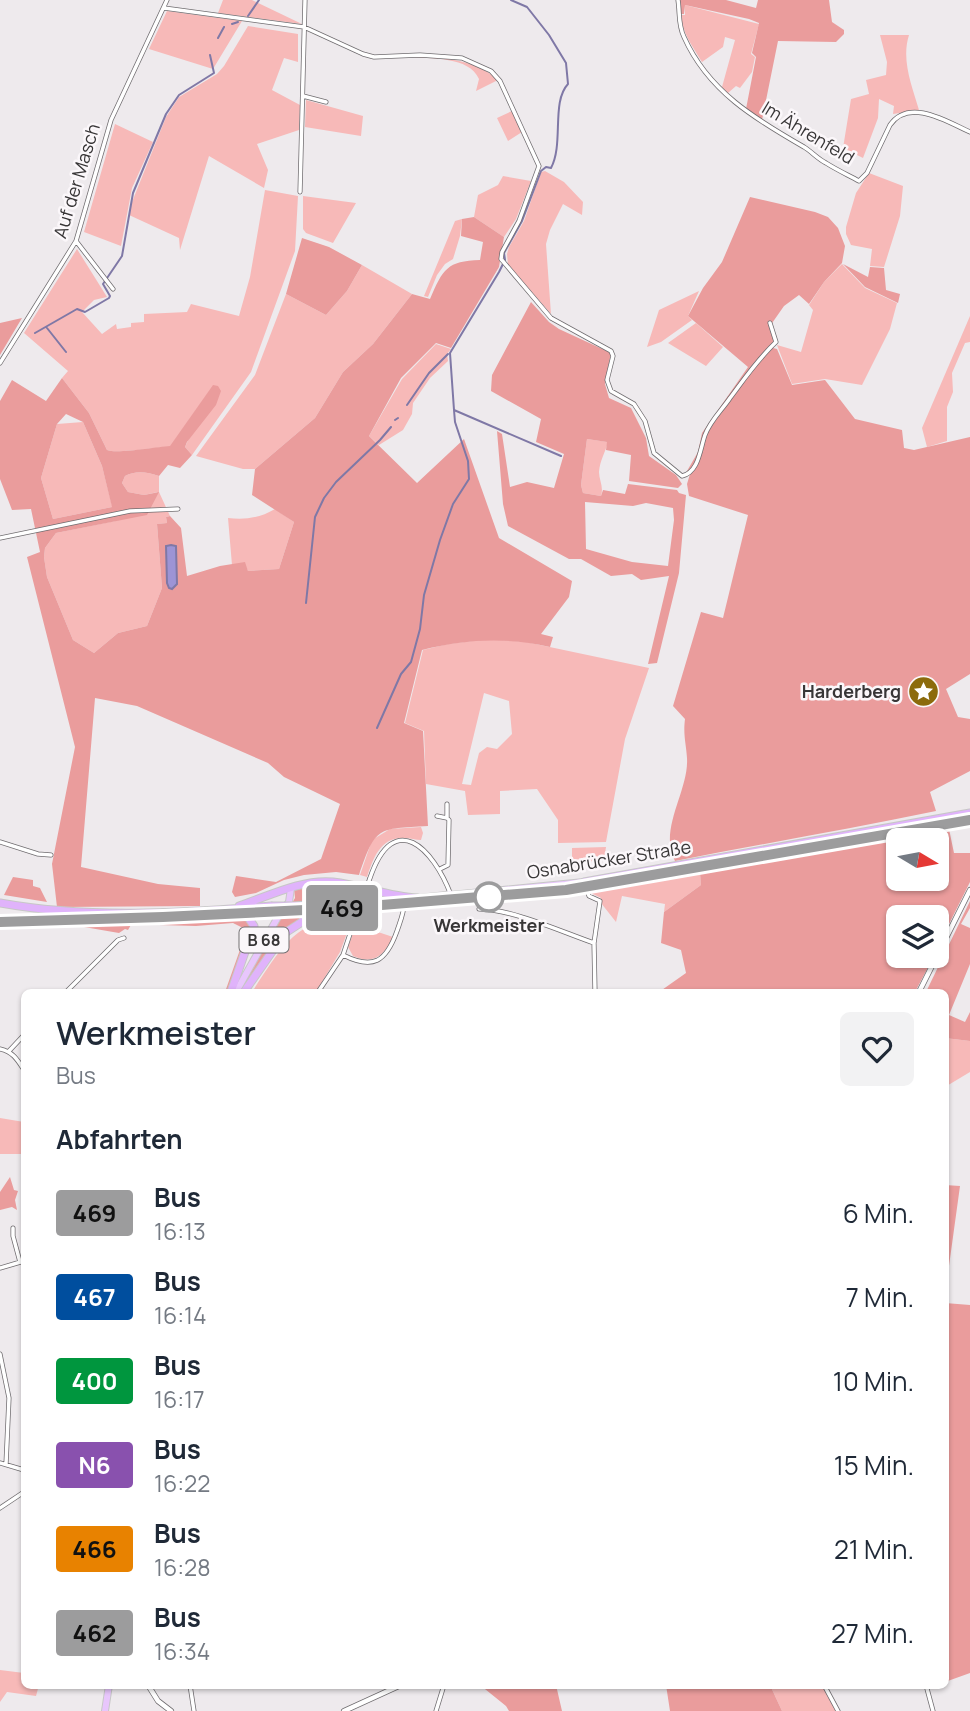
<!DOCTYPE html>
<html lang="de">
<meta charset="utf-8">
<style>
body{margin:0;font-family:Manrope,sans-serif;background:#f2f2f3;color:#1f2937;height:100vh;display:flex;flex-direction:column;font-size:26px;white-space:nowrap}
*{box-sizing:border-box;margin:0}
p{font-size:23px;color:#747a83}
.icon{flex:none;width:38px;height:38px;fill:none;stroke:currentColor;stroke-width:2;stroke-linecap:round;stroke-linejoin:round}
.map{position:relative;flex:1;overflow:hidden}
.side{position:absolute;left:21px;top:989px;width:928px;height:700px;display:flex;flex-direction:column;background:#fff;border-radius:10px;box-shadow:0 2px 5px #0004}
.side>*{flex:none}
.badge{padding:0 14px;border-radius:5px;font-size:24px;line-height:46px}
.needle{width:46px;rotate:100deg}
.tools{position:absolute;left:886px;top:828px;display:grid;gap:14px}
.tools a{display:grid;place-items:center;width:63px;height:63px;border-radius:10px;background:#fff;box-shadow:0 2px 5px #0004;font-size:35px}
.map>.badge{position:absolute;translate:-50% -50%;box-shadow:0 0 0 4px #fff}
h2{padding:0 35px;font-size:26px;line-height:63px}
.round{display:grid;place-items:center;flex:none;width:74px;height:74px;border-radius:10px;background:#f2f2f3}
.summary{display:flex;align-items:center;justify-content:space-between;height:119px;padding:0 35px}
h1{font-size:33px;font-weight:600;line-height:52px}
ul{padding:0;list-style:none}
li{display:flex;align-items:center;gap:21px;height:84px;padding:0 35px}
li div{flex:1}
li b{display:block;font-size:26px}
li em{font-style:normal}
li .badge{min-width:77px;font-weight:700;text-align:center}
.map>svg:first-child{display:block}
.green{fill:#f7b9b8;fill-rule:evenodd}
.forest{fill:#ea9c9c;fill-rule:evenodd}
.water{fill:#9d94d5;stroke:#7f78a6;stroke-width:2}
.lines{fill:none;stroke-linecap:round;stroke-linejoin:round}
.stream{stroke:#7f78a6;stroke-width:2}
.minor-casing{stroke:#706d70;stroke-width:5}
.tertiary-casing{stroke:#706d70;stroke-width:6}
.primary-casing{stroke:#c7c7c7;stroke-width:8}
.trunk-casing{stroke:#c7c7c7;stroke-width:9}
.minor{stroke:#fff;stroke-width:3.5}
.tertiary{stroke:#fff;stroke-width:4.5}
.primary{stroke:#e8c6fc;stroke-width:6}
.trunk{stroke:#e0b3fb;stroke-width:7}
.minor-bridge-casing{stroke:#706d70;stroke-width:5;stroke-linecap:butt}
.trunk-bridge-casing{stroke:#c7c7c7;stroke-width:9;stroke-linecap:butt}
.minor-bridge{stroke:#fff;stroke-width:3.5}
.trunk-bridge{stroke:#e0b3fb;stroke-width:7}
.line-casing{stroke:#fff;stroke-width:16}
.line{stroke:#9c9c9d;stroke-width:10}
.stop-dot{fill:#fff;stroke:#9c9c9d;stroke-width:3.5}
.labels{text-anchor:middle;stroke-width:5;stroke-linejoin:round;paint-order:stroke}
.shield{fill:#fbf7fa;stroke:#727072;stroke-width:2}
.shield-label{font-size:16px;font-weight:bold;fill:#383637}
.street-label{font-size:18px;fill:#383637;stroke:#fbf7fa}
.poi-label{font-size:18px;font-weight:bold;fill:#383637;stroke:#fbf7fa;text-anchor:end}
.stop-label{font-size:18px;font-weight:bold;fill:#383637;stroke:#fbf7fa}
</style>
<div class="map">
<svg width="970" height="1711" viewBox="0 0 970 1711">
<rect width="100%" height="100%" fill="#eeeaed"/>
<!-- green -->
<path class="green" d="M223 0H252L302 24 218 13Z
M685 5 759 24 751 54 755 57 752 72 740 88 736 86 728 93 722 87 735 40 725 37 723 47 702 62C693 47 682 33 681 15H685Z
M167 11 242 21 213 69 149 49Z
M248 26 298 34V62L284 58 272 90 300 105 299 130 257 144 268 170 264 188 209 156 180 250 179 238 129 215 132 202 166 117 179 97 217 74 224 66Z
M880 35H909C901 60 912 86 919 110L893 114 894 106 879 99 878 118 863 158 843 148 851 99 869 94 866 80 886 75 887 62Z
M409 57C440 58 473 57 498 80L476 91 479 79C469 56 431 59 409 57Z
M306 100 363 116 361 136 305 127Z
M512 111 522 132 508 141 497 118Z
M115 124 153 142 132 188 121 246 84 232Z
M545 171 564 182 583 202 582 215 563 204 550 230 546 244 551 314 508 265 507 254 509 247 524 221 541 172Z
M869 173 903 186 900 216 884 267 870 266 872 249 851 245 846 234V227L856 193Z
M503 176 531 181 516 219 504 237 474 217 478 195 498 185Z
M265 190 298 196 295 251 251 372 192 455 185 447 213 386 170 447C155 447 117 454 107 450L89 413 62 378 68 371 24 333 77 249 107 297 94 300 82 312 102 334 116 324 117 329 131 327V323L144 322V314L187 312 191 304 239 316 250 277Z
M303 196 356 203 333 243 306 233 303 229Z
M462 219 460 236 453 259 445 264 437 275 428 297 424 296 455 221Z
M842 264 865 288 897 303 890 329 862 385 825 379 792 384 777 345 801 352 813 310 809 305 824 282Z
M362 265 412 294 373 344 343 372 315 418 255 469H243L196 456 255 375 286 294 326 315 347 291Z
M699 291 688 316 692 320 661 342 647 347 659 310Z
M970 316V342L965 343 952 373 953 392 947 407V441L927 447 922 428Z
M696 323 723 347 706 366 668 343Z
M436 344 451 349 447 354 448 361 430 378 413 403 412 414 403 430 379 445 369 436 402 379Z
M83 422 102 466 116 521 158 492 144 495 128 492 122 483 125 476C136 470 147 472 159 476V492L170 516 166 517 167 523 157 524 162 588 147 626 118 633 94 653 73 640 47 577 44 557 45 548 56 533 115 521 112 507 53 519 41 478 57 424Z
M587 439 608 442C605 453 600 460 599 472 599 480 604 487 601 496L583 493 581 485Z
M275 509 294 522 279 569 248 571 244 563 232 565 228 518C245 520 260 518 275 509Z
M489 639 526 642 649 668 625 739 606 842 558 843V820L537 789 500 791V814L468 815 465 791 426 784 424 731 405 723 423 650 448 644ZM484 693 509 701 512 734 497 749 487 747 479 753 471 785 462 784Z
M421 827 423 833 421 840C416 840 410 838 404 838 380 837 373 859 367 877L360 875 372 840 390 829Z
M606 847 604 860 572 863V848Z
M700 873 701 885 664 912 665 904 622 896 616 922 601 903V898L589 892 590 890Z
M369 910 363 927 393 937C384 956 373 965 353 956L348 947 361 911Z
M354 914 340 952 316 992H252C282 947 295 919 354 914Z
M945 1038 970 1041V1072L945 1087Z
M0 1118 24 1122V1154H0Z
M0 1670 24 1673V1685H39L36 1696 7 1692 0 1702Z
M770 1685H824L838 1711H782Z"/>
<!-- forest -->
<path class="forest" d="M680 0H726L756 8 758 0H829L832 22 844 30V34L836 42 778 41 762 120 746 109 756 57 752 53 759 23 749 19 685 5 684 14H681Z
M750 197 815 212 828 217 838 228 845 246 842 263 824 282 809 304 799 295 784 306 770 326 774 341 769 347 777 349 792 385 825 380 855 419 902 430 904 448 914 450 970 437V674L946 689 958 717 970 719V771L930 792 936 811C849 829 762 844 675 861 658 829 689 791 687 758 686 743 683 735 685 719L673 706 701 612 723 618 748 515 689 496 687 484 690 474 687 471 698 452 702 433 748 367 688 316 703 288 722 262Z
M474 217 504 237 499 267 451 348 436 343 401 378 369 436 417 483 464 439 499 538 572 581 569 597 541 634 553 637 550 647C506 637 466 639 422 650L404 723 423 731 428 826C377 829 376 826 359 875L336 872 304 875 284 880 256 893 235 897 232 892 236 876 276 882 321 859 340 804 284 777 268 763 137 706 95 698 81 867 158 884 200 888V906L57 907 52 864 75 747 27 557 40 552 31 509 12 510 0 479V401L12 380 46 401 62 378 89 413 107 450C117 454 155 447 170 446L213 385 218 386 221 391 216 405 187 442 185 447 192 455 180 468 168 465 159 476C147 472 136 470 125 476L122 483 128 492 144 495 159 492 147 515 56 533 45 548 44 557 47 577 73 640 94 653 118 633 147 626 162 588 157 524 167 523 166 517 170 516 181 528 187 576 220 566 245 562 248 571 279 569 294 522 252 495 255 469 315 418 343 372 373 344 412 294 430 299C443 269 447 261 480 260L483 242 461 236 462 219ZM66 414 83 422 102 466 112 507 53 519 41 478 57 424Z
M302 238 329 247 362 265 347 291 326 315 286 294Z
M843 264 868 277 870 267 884 268 886 290 900 294 898 303 865 287Z
M531 302 549 322 559 329 611 353 605 384 609 398 631 408 646 438 649 456 676 475 682 484 678 488 629 481 631 455 606 450 607 442 587 439 581 485 583 493 601 496 603 490 625 494 628 484 677 490 679 493 686 495 679 573 657 663 648 664 669 576 641 580 632 574 611 576 581 559H569L508 526 503 504 497 431 502 434 510 487 527 482 554 488 564 454 536 442 541 419 491 391 492 375ZM585 502 633 506 646 503 673 508 674 520 668 566 632 562 586 549Z
M22 318 0 355V323Z
M949 829 954 853H970V882L936 950V917H898V956H934L915 992H659L686 973 681 950 661 943 664 912 701 885 700 873ZM898 840H936V878H898Z
M13 877 33 880V886L40 888 47 902 4 895Z
M319 884 342 886 362 891 359 900 292 903 295 898 294 889Z
M970 901V908L961 924 970 928V964L949 1015 965 1022 970 1012V1041L945 1038V992H926Z
M301 914 299 919 283 932 242 992H238L282 915Z
M241 919 248 921 251 927 228 992H225L247 930 233 923 196 926 159 925V923Z
M81 923H132L128 930 125 929 119 933 84 927Z
M10 1177 14 1190 18 1191 15 1200 17 1210 12 1207 0 1210V1192Z
M945 1185 960 1186 945 1295Z
M945 1303 970 1305V1673L945 1682Z
M480 1685H556L562 1711H509L506 1706Z
M666 1685H770L782 1711H670Z"/>
<!-- water -->
<path class="water" d="M171 545 176 546 177 584 172 589 169 588 167 583 166 546Z"/>
<g class="lines">
<!-- stream -->
<path class="stream" d="M511 0 527 7 549 35 566 63 568 84C551 102 564 144 551 168L546 167 541 171 522 221 504 253 505 260 499 272 450 353 454 410 561 456
M248 16 259 0
M232 24 238 22
M218 38 224 27
M47 328 66 352
M35 333 77 309 85 312 109 298 110 296 103 284 122 256 133 193 166 114 179 95 214 73 210 55
M407 405 429 373 448 354
M395 420 398 418
M306 603 315 517 324 498 336 482 380 440 391 427
M377 728 401 674 411 662 420 629 424 595 440 540 453 504 469 479 468 461 455 422 454 410"/>
<defs>
<path id="minor" d="M678 0C680 13 678 25 684 37 708 91 755 119 804 147 812 152 818 159 826 163 837 170 848 175 859 181L867 173 890 125C909 97 948 122 970 132
M164 8 304 27 363 54 374 57 420 55 462 58 491 71 500 81 539 166 519 221 502 252 501 259 551 318 611 351 613 356 607 380 611 391 634 404 645 421 654 453 682 476C699 472 700 449 705 435 710 421 722 410 730 398 745 378 757 360 776 342L770 323
M303 96 326 102
M300 192 305 0
M76 241 113 289
M0 363 76 241 111 120 167 0
M0 538 130 511 178 509
M437 816 447 818
M0 842 38 854 51 855
M440 869 448 865 449 820 447 818V804
M370 878C394 808 433 848 451 895
M586 887 589 896 600 901 594 943 595 992
M479 909C512 909 562 932 594 943
M343 955C373 970 386 962 397 931 400 922 404 913 404 904
M66 992 118 940 124 938
M318 992 343 955 355 919
M0 1049C13 1052 17 1059 24 1070
M9 1051 24 1035
M13 1228V1236L20 1262
M0 1268 24 1261
M0 1354 9 1398 6 1464
M0 1463 24 1470
M0 1508 24 1492
M190 1685 194 1711
M824 1685 838 1711
M926 1685 933 1711
M45 1686 46 1685
M436 1711 444 1685"/>
<path id="tertiary" d="M919 992 970 890
M148 1685 158 1701 171 1711
M344 1711 401 1685"/>
<path id="primary" d="M451 895 584 882
M404 904 586 887
M236 992 279 915 289 902 291 888
M105 1711 109 1685"/>
<path id="trunk" d="M584 882 970 813
M586 887 970 820
M415 899 451 895
M0 903C89 919 181 913 271 906
M239 906C269 896 301 879 333 882 363 885 387 897 418 898
M292 906 396 900
M225 914 248 917 254 926 231 992
M140 917 195 916
M0 922 125 918
M244 992 285 933 308 918 345 908"/>
</defs>
<!-- minor casing -->
<use href="#minor" class="minor-casing"/>
<!-- tertiary casing -->
<use href="#tertiary" class="tertiary-casing"/>
<!-- primary casing -->
<use href="#primary" class="primary-casing"/>
<!-- trunk casing -->
<use href="#trunk" class="trunk-casing"/>
<!-- minor -->
<use href="#minor" class="minor"/>
<!-- tertiary -->
<use href="#tertiary" class="tertiary"/>
<!-- primary -->
<use href="#primary" class="primary"/>
<!-- trunk -->
<use href="#trunk" class="trunk"/>
<defs>
<path id="minor-bridge" d="M355 919 370 878"/>
<path id="trunk-bridge" d="M271 906H292"/>
</defs>
<!-- minor-bridge casing -->
<use href="#minor-bridge" class="minor-bridge-casing"/>
<!-- trunk-bridge casing -->
<use href="#trunk-bridge" class="trunk-bridge-casing"/>
<!-- minor-bridge -->
<use href="#minor-bridge" class="minor-bridge"/>
<!-- trunk-bridge -->
<use href="#trunk-bridge" class="trunk-bridge"/>
</g>
<g class="lines">
<defs>
<path id="line" d="M0 922 163 917 345 908 566 890 970 820"/>
</defs>
<!-- line casing -->
<use href="#line" class="line-casing"/>
<!-- line -->
<use href="#line" class="line"/>
</g>
<!-- icons -->
<defs>
<symbol id="sight-disc" viewBox="-11 -11 22 22"><circle r="9.5" fill="#8c6b0c" stroke="#fbf7fa"/><path d="M0-6L1.8-2.2L6-1.7L2.9 1.2L3.7 5.4L0 3.3L-3.7 5.4L-2.9 1.2L-6-1.7L-1.8-2.2Z" fill="#fff"/></symbol>
</defs>
<g fill-rule="evenodd">
<use href="#sight-disc" x="906" y="674" width="35" height="35"/>
</g>
<!-- markers -->
<circle class="stop-dot" cx="489" cy="897" r="14"/>
<g class="labels">
<!-- shield labels -->
<rect class="shield" x="239.5" y="927.5" width="49" height="25" rx="5"/>
<g class="shield-label">
<text x="264" y="946">B 68</text>
</g>
<!-- street labels -->
<g class="street-label">
<text transform="translate(808 133) rotate(31)" y="6">Im Ährenfeld</text>
<text transform="translate(77 181) rotate(-73)" y="6">Auf der Masch</text>
<text transform="translate(609 860) rotate(-9)" y="6">Osnabrücker Straße</text>
</g>
<!-- poi labels -->
<g class="poi-label">
<text x="901" y="698">Harderberg</text>
</g>
<!-- stop labels -->
<g class="stop-label">
<text x="489" y="932">Werkmeister</text>
</g>
</g>
</svg>
<div class="tools">
<a><svg class="needle" viewBox="-14 -14 28 28"><path d="M0-13l5 13h-10z" fill="#e53935"/><path d="M0 13l5-13h-10z" fill="#747a83"/></svg></a>
<a><svg class="icon" aria-label="layers" viewBox="0 0 24 24"><path d="M12 4l9 5-9 5-9-5zM3 14l9 5 9-5"/></svg></a>
</div>
<b class="badge" style="left:342px;top:908px;background:#9c9c9d;color:#111">469</b>
<section class="side">
<div class="summary"><div><h1>Werkmeister</h1><p>Bus</p></div><a class="round"><svg class="icon" aria-label="heart" viewBox="0 0 24 24"><path d="M12 20l-8-8c-3-5 5-10 8-4 3-6 11-1 8 4z"/></svg></a></div>
<h2>Abfahrten</h2>
<ul>
<li><span class="badge" style="background:#9c9c9d;color:#111">469</span><div><b>Bus</b><p>16:13</p></div><em>6 Min.</em></li>
<li><span class="badge" style="background:#004e9e;color:#fff">467</span><div><b>Bus</b><p>16:14</p></div><em>7 Min.</em></li>
<li><span class="badge" style="background:#00963e;color:#fff">400</span><div><b>Bus</b><p>16:17</p></div><em>10 Min.</em></li>
<li><span class="badge" style="background:#8951ae;color:#fff">N6</span><div><b>Bus</b><p>16:22</p></div><em>15 Min.</em></li>
<li><span class="badge" style="background:#e88200;color:#111">466</span><div><b>Bus</b><p>16:28</p></div><em>21 Min.</em></li>
<li><span class="badge" style="background:#9c9c9d;color:#111">462</span><div><b>Bus</b><p>16:34</p></div><em>27 Min.</em></li>
</ul>
</section>
</div>
